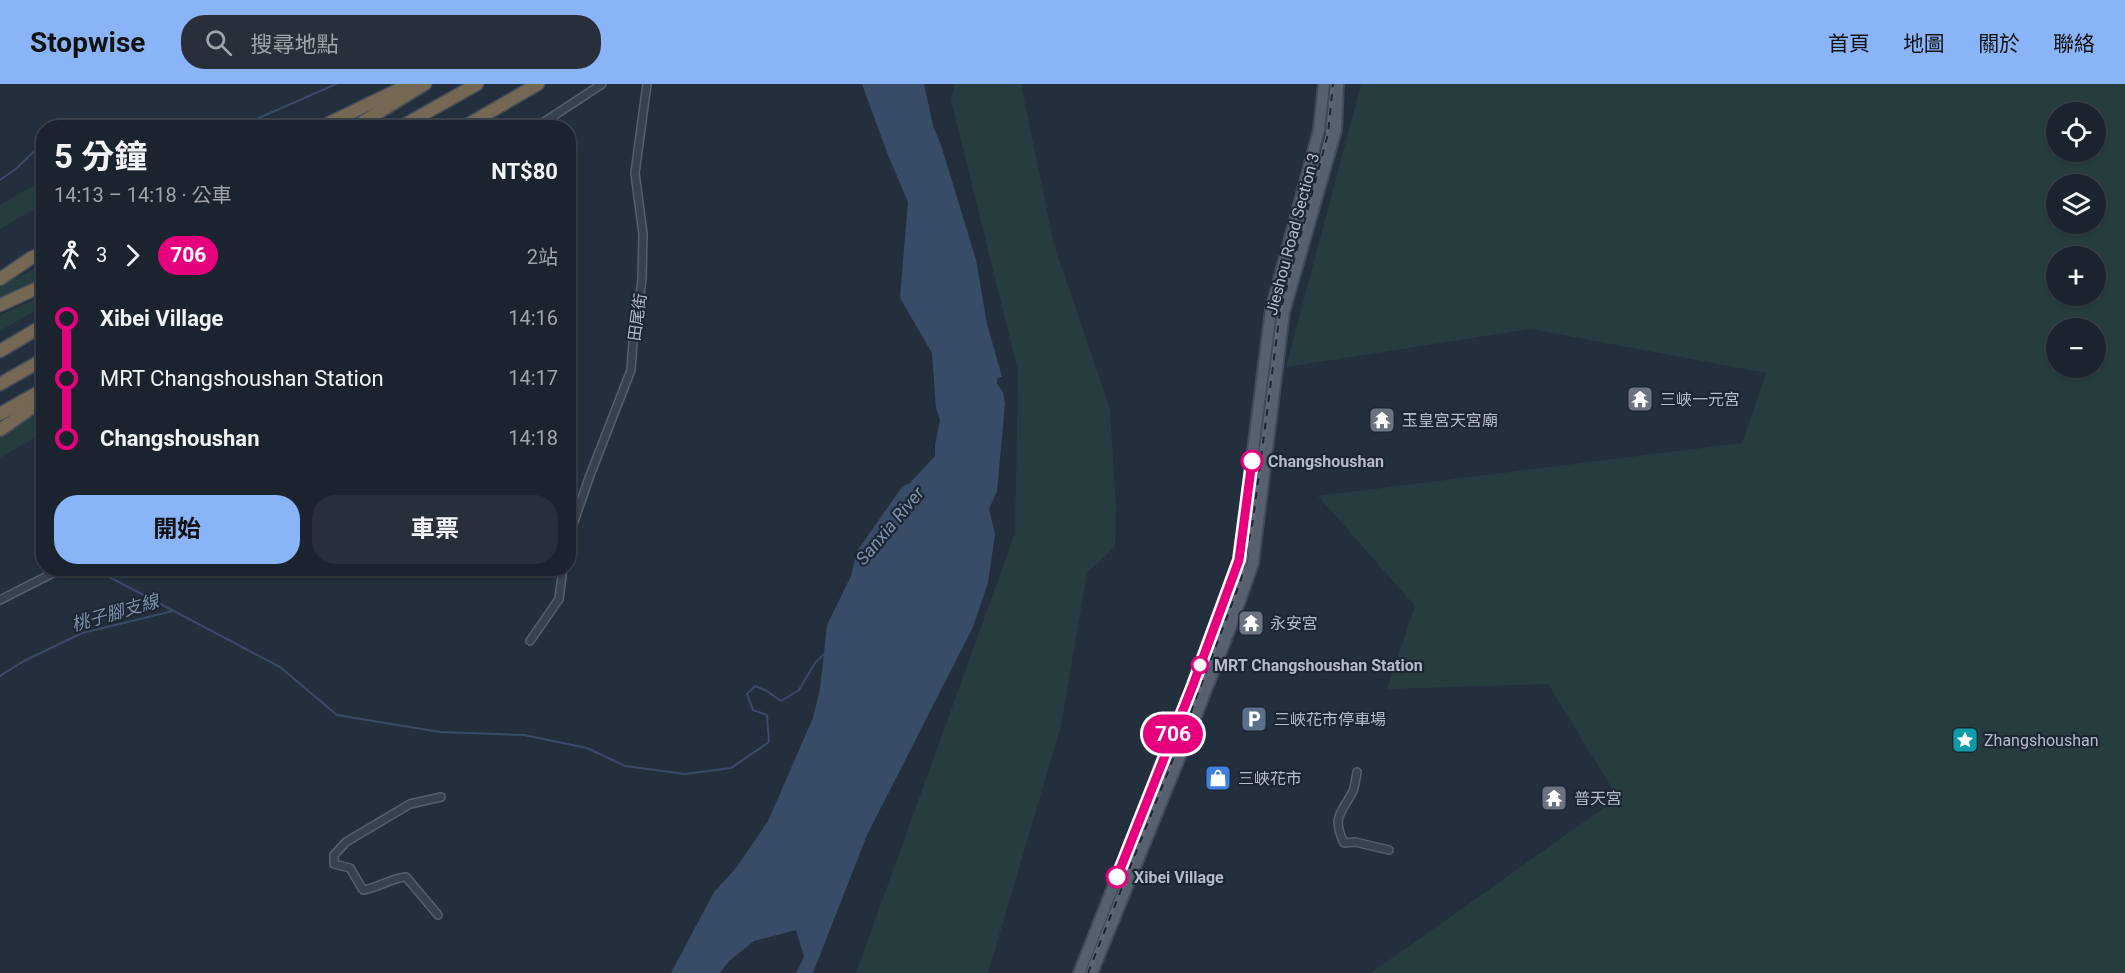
<!DOCTYPE html>
<html lang="zh-TW">
<meta charset="utf-8">
<style>
body{margin:0;font-family:Roboto,"Noto Sans TC",sans-serif;background:#282f3a;color:#f1f3f6;height:100vh;display:flex;flex-direction:column;font-size:22px;white-space:nowrap}
*{box-sizing:border-box;margin:0}
p{font-size:20px;color:#a0a4aa}
.icon{flex:none;width:33px;height:33px;fill:none;stroke:currentColor;stroke-width:2;stroke-linecap:round;stroke-linejoin:round}
.map{position:relative;flex:1;overflow:hidden}
.side{position:absolute;left:36px;top:36px;width:540px;height:456px;display:flex;flex-direction:column;background:#1b232e;border-radius:24px;box-shadow:0 2px 4px #0004,0 0 0 2px #39404a}
.side>*{flex:none}
.badge{padding:0 12px;border-radius:20px;font-size:21px;line-height:39px}
.controls{position:absolute;left:2046px;top:18px;display:grid;gap:12px}
.controls a{display:grid;place-items:center;width:60px;height:60px;border-radius:50%;background:#1b232e;box-shadow:0 2px 4px #0004,0 0 0 2px #39404a;font-size:30px}
.map>.badge{position:absolute;translate:-50% -50%;box-shadow:0 0 0 3px #fff}
.legs{display:flex;align-items:center;gap:9px;height:66px;padding:0 18px;font-size:20px}
.legs p{margin-inline-start:auto}
.head{display:flex;align-items:center;justify-content:space-between;height:102px;padding:0 18px}
h1{font-size:33px;font-weight:700;line-height:45px}
.cta{display:flex;gap:12px;margin-top:auto;padding:12px 18px}
.cta a{flex:1;height:69px;border-radius:24px;background:#8ab4f8;color:#111;font-size:24px;font-weight:700;line-height:69px;text-align:center}
.cta a+a{background:#282f3a;color:#f1f3f6}
ul{padding:0 18px;list-style:none}
li{display:flex;align-items:center;gap:21px;height:60px;font-size:22px}
li i{display:grid;place-items:center;width:9px;height:100%;margin:0 8px;background:currentColor}
li i::after{content:'';width:15px;height:15px;margin:-8px;border:4px solid;border-radius:50%;background:#1b232e}
li p{margin-inline-start:auto}
li:first-child i{background:linear-gradient(#0000 50%,currentColor 0)}
li:last-child i{background:linear-gradient(currentColor 50%,#0000 0)}
header{display:flex;align-items:center;gap:36px;box-sizing:border-box;height:84px;padding:0 30px;background:#8ab4f8;color:#111}
header strong{font-size:28px}
nav{display:flex;gap:33px;margin-inline-start:auto;font-size:21px}
.search{width:420px;height:54px;background:#282f3a;display:flex;align-items:center;gap:15px;box-sizing:border-box;padding:0 21px;border-radius:24px;color:#a0a4aa;font-size:22px}
.map>svg:first-child{display:block}
.green{fill:#263c3f;fill-rule:evenodd}
.water{fill:#394c67}
.lines{fill:none;stroke-linecap:round;stroke-linejoin:round}
.stream{stroke:#394c67;stroke-width:2}
.minor-casing{stroke:#565f6c;stroke-width:10}
.primary-casing{stroke:#414a57;stroke-width:14}
.motorway-casing{stroke:#434c59;stroke-width:15}
.minor{stroke:#38414e;stroke-width:7}
.primary{stroke:#56606e;stroke-width:10}
.motorway{stroke:#746855;stroke-width:12}
.rail-casing{stroke:#5a6575;stroke-width:4.5}
.rail{stroke:#1d2633;stroke-width:2;stroke-dasharray:7;stroke-linecap:butt}
.line-1-casing{stroke:#fff;stroke-width:14}
.line-1{stroke:#e6007e;stroke-width:9}
.stop-1-dot{fill:#fff;stroke:#e6007e;stroke-width:3}
.labels{text-anchor:middle;stroke-width:4.5;stroke-linejoin:round;paint-order:stroke}
.street-label{font-size:16px;fill:#b4bcc9;stroke:#1d2633}
.poi-label{font-size:16px;fill:#b4bcc9;stroke:#1d2633;text-anchor:start}
.stop-label{font-size:16px;font-weight:bold;fill:#b4bcc9;stroke:#1d2633;text-anchor:start}
.water-label{font-size:18px;font-style:italic;fill:#7c92b1;stroke:#1d2633}
</style>
<header>
<strong>Stopwise</strong>
<div class="search"><svg class="icon" aria-label="search" viewBox="0 0 24 24"><circle cx="10" cy="10" r="6"/><path d="M15 15l6 6"/></svg>搜尋地點</div>
<nav><a>首頁</a><a>地圖</a><a>關於</a><a>聯絡</a></nav>
</header>
<div class="map">
<svg width="2125" height="889" viewBox="0 0 2125 889">
<rect width="100%" height="100%" fill="#242f3e"/>
<!-- green -->
<path class="green" d="M955 0H1021L1054 161 1110 325 1116 423 1115 463 1087 489 1061 642 988 889H856L1015 449 1018 287 951 16Z
M1361 0H2125V889H1371L1618 714 1548 600 1387 605 1415 522 1318 412 1742 359 1766 289 1531 245 1286 283ZM2096 28V68H2056V28ZM2096 100V140H2056V100ZM2056 172H2096V212H2056ZM2096 244V284H2056V244Z
M43 96V120L0 145V121Z
M43 181V196L0 216V201Z
M43 212V222L0 247V231Z
M43 323V349L0 374V353Z"/>
<!-- water -->
<path class="water" d="M862 0H924L933 42 941 61 976 176 987 240 1002 293 997 294V300L1003 308 1005 320 997 407 989 425 995 450 988 499 973 543 867 751 813 889H796L804 873 796 846 754 857 729 877 720 889H671L714 808 736 784 768 737 813 634 820 605 827 541 851 492 857 467 902 403 910 399 935 372V361L940 336 936 324 932 269 900 214 908 118 888 71Z"/>
<g class="lines">
<!-- stream -->
<path class="stream" d="M236 44 336 0
M0 96 17 84 44 58
M98 487 280 583 337 631 440 648 524 651 587 664 625 682 685 690 731 684 769 658 767 631 753 626 747 610 755 602 767 607 781 617 799 606 815 579 825 569
M0 592 24 577 82 549 173 527"/>
<defs>
<path id="minor" d="M535 44 602 0
M568 455 589 394 631 286 634 244 637 236 642 195 643 150 635 89 647 0
M0 516 63 484
M530 557 559 515 563 484
M1357 688C1356 694 1355 701 1353 707 1342 729 1331 732 1344 759L1355 758 1389 766
M438 831 406 793C391 794 378 804 363 806L350 784 334 780V771L346 758 410 720 441 713"/>
<path id="primary" d="M1079 889 1193 601 1239 476 1271 226 1319 46 1324 0
M1092 889 1185 660 1231 542 1253 479 1284 228 1336 46 1338 0"/>
<path id="motorway" d="M319 44 410 0
M353 44 425 0
M399 44 477 0
M462 44 538 0
M0 195 31 174 44 168
M0 221 44 201
M0 267 44 241
M0 300 44 275
M0 330 44 305
M0 346 44 315"/>
</defs>
<!-- minor casing -->
<use href="#minor" class="minor-casing"/>
<!-- primary casing -->
<use href="#primary" class="primary-casing"/>
<!-- motorway casing -->
<use href="#motorway" class="motorway-casing"/>
<!-- minor -->
<use href="#minor" class="minor"/>
<!-- primary -->
<use href="#primary" class="primary"/>
<!-- motorway -->
<use href="#motorway" class="motorway"/>
<defs>
<path id="rail" d="M1088 889 1172 678 1241 496 1253 436 1280 228 1328 50 1333 0"/>
</defs>
<!-- rail casing -->
<use href="#rail" class="rail-casing"/>
<!-- rail -->
<use href="#rail" class="rail"/>
</g>
<g class="lines">
<defs>
<path id="line-1" d="M1117 793 1193 601 1239 476 1252 377"/>
</defs>
<!-- line-1 casing -->
<use href="#line-1" class="line-1-casing"/>
<!-- line-1 -->
<use href="#line-1" class="line-1"/>
</g>
<!-- icons -->
<defs>
<symbol id="temple-square" viewBox="-11 -11 22 22"><rect x="-9" y="-9" width="18" height="18" rx="4" fill="#6b7280" stroke="#1d2633"/><path d="M0-6L5-2H3V0L6.5 2.5H4V6H1.5V3h-3V6H-4V2.5H-6.5L-3 0V-2H-5Z" fill="#fff"/></symbol>
<symbol id="parking-square" viewBox="-11 -11 22 22"><rect x="-9" y="-9" width="18" height="18" rx="4" fill="#5c6f8a" stroke="#1d2633"/><path d="M-3.5-5.5H1a3.5 3.5 0 0 1 0 7H-1V5.5H-3.5ZM-1-3.4V-.6H.8a1.4 1.4 0 0 0 0-2.8Z" fill="#fff"/></symbol>
<symbol id="sight-square" viewBox="-11 -11 22 22"><rect x="-9" y="-9" width="18" height="18" rx="4" fill="#0f9aa8" stroke="#1d2633"/><path d="M0-6L1.8-2.2L6-1.7L2.9 1.2L3.7 5.4L0 3.3L-3.7 5.4L-2.9 1.2L-6-1.7L-1.8-2.2Z" fill="#fff"/></symbol>
<symbol id="shop-square" viewBox="-11 -11 22 22"><rect x="-9" y="-9" width="18" height="18" rx="4" fill="#3f7fe0" stroke="#1d2633"/><path d="M-5-2.5h2.3a2.7 3.5 0 0 1 5.4 0H5L5.5 6h-11ZM-1.5-2.5h3a1.5 2.3 0 0 0-3 0Z" fill="#fff"/></symbol>
</defs>
<g fill-rule="evenodd">
<use href="#temple-square" x="1625" y="300" width="30" height="30"/>
<use href="#temple-square" x="1367" y="321" width="30" height="30"/>
<use href="#temple-square" x="1236" y="524" width="30" height="30"/>
<use href="#parking-square" x="1239" y="620" width="30" height="30"/>
<use href="#sight-square" x="1950" y="641" width="30" height="30"/>
<use href="#shop-square" x="1203" y="679" width="30" height="30"/>
<use href="#temple-square" x="1539" y="699" width="30" height="30"/>
</g>
<!-- markers -->
<g class="stop-1-dot">
<circle cx="1252" cy="377" r="10"/>
<circle cx="1200" cy="581" r="8"/>
<circle cx="1117" cy="793" r="10"/>
</g>
<g class="labels">
<!-- street labels -->
<g class="street-label">
<text transform="translate(1292 150) rotate(-75)" y="6">Jieshou Road Section 3</text>
<text transform="translate(637 233) rotate(-82)" y="6">田尾街</text>
</g>
<!-- poi labels -->
<g class="poi-label">
<text x="1660" y="321">三峽一元宮</text>
<text x="1402" y="342">玉皇宮天宮廟</text>
<text x="1270" y="545">永安宮</text>
<text x="1274" y="641">三峽花市停車場</text>
<text x="1984" y="662">Zhangshoushan</text>
<text x="1238" y="700">三峽花市</text>
<text x="1574" y="720">普天宮</text>
</g>
<!-- stop labels -->
<g class="stop-label">
<text x="1268" y="383">Changshoushan</text>
<text x="1214" y="587">MRT Changshoushan Station</text>
<text x="1134" y="799">Xibei Village</text>
</g>
<!-- water labels -->
<g class="water-label">
<text transform="translate(890 442) rotate(-50)" y="6">Sanxia River</text>
<text transform="translate(115 529) rotate(-16)" y="6">桃子腳支線</text>
</g>
</g>
</svg>
<div class="controls">
<a><svg class="icon" aria-label="locate" viewBox="0 0 24 24"><circle cx="12" cy="12" r="6"/><path d="M12 2v4M12 18v4M2 12h4M18 12h4"/></svg></a>
<a><svg class="icon" aria-label="layers" viewBox="0 0 24 24"><path d="M12 4l9 5-9 5-9-5zM3 14l9 5 9-5"/></svg></a>
<a>+</a>
<a>−</a>
</div>
<b class="badge" style="left:1173px;top:650px;background:#e6007e;color:#fff">706</b>
<section class="side">
<div class="head"><div><h1>5 分鐘</h1><p>14:13 – 14:18 · 公車</p></div><b>NT$80</b></div>
<div class="legs"><svg class="icon" aria-label="walk" viewBox="0 0 24 24"><circle cx="13" cy="4" r="2"/><path d="M13 8l-2 6 4 7M11 14l-3 7M7 12l3-4h3l4 4"/></svg>3<svg class="icon" aria-label="forward" viewBox="0 0 24 24"><path d="M9 5l7 7-7 7"/></svg><b class="badge" style="background:#e6007e;color:#fff">706</b><p>2站</p></div>
<ul>
<li><i style="color:#e6007e"></i><b>Xibei Village</b><p>14:16</p></li>
<li><i style="color:#e6007e"></i><span>MRT Changshoushan Station</span><p>14:17</p></li>
<li><i style="color:#e6007e"></i><b>Changshoushan</b><p>14:18</p></li>
</ul>
<div class="cta"><a>開始</a><a>車票</a></div>
</section>
</div>
